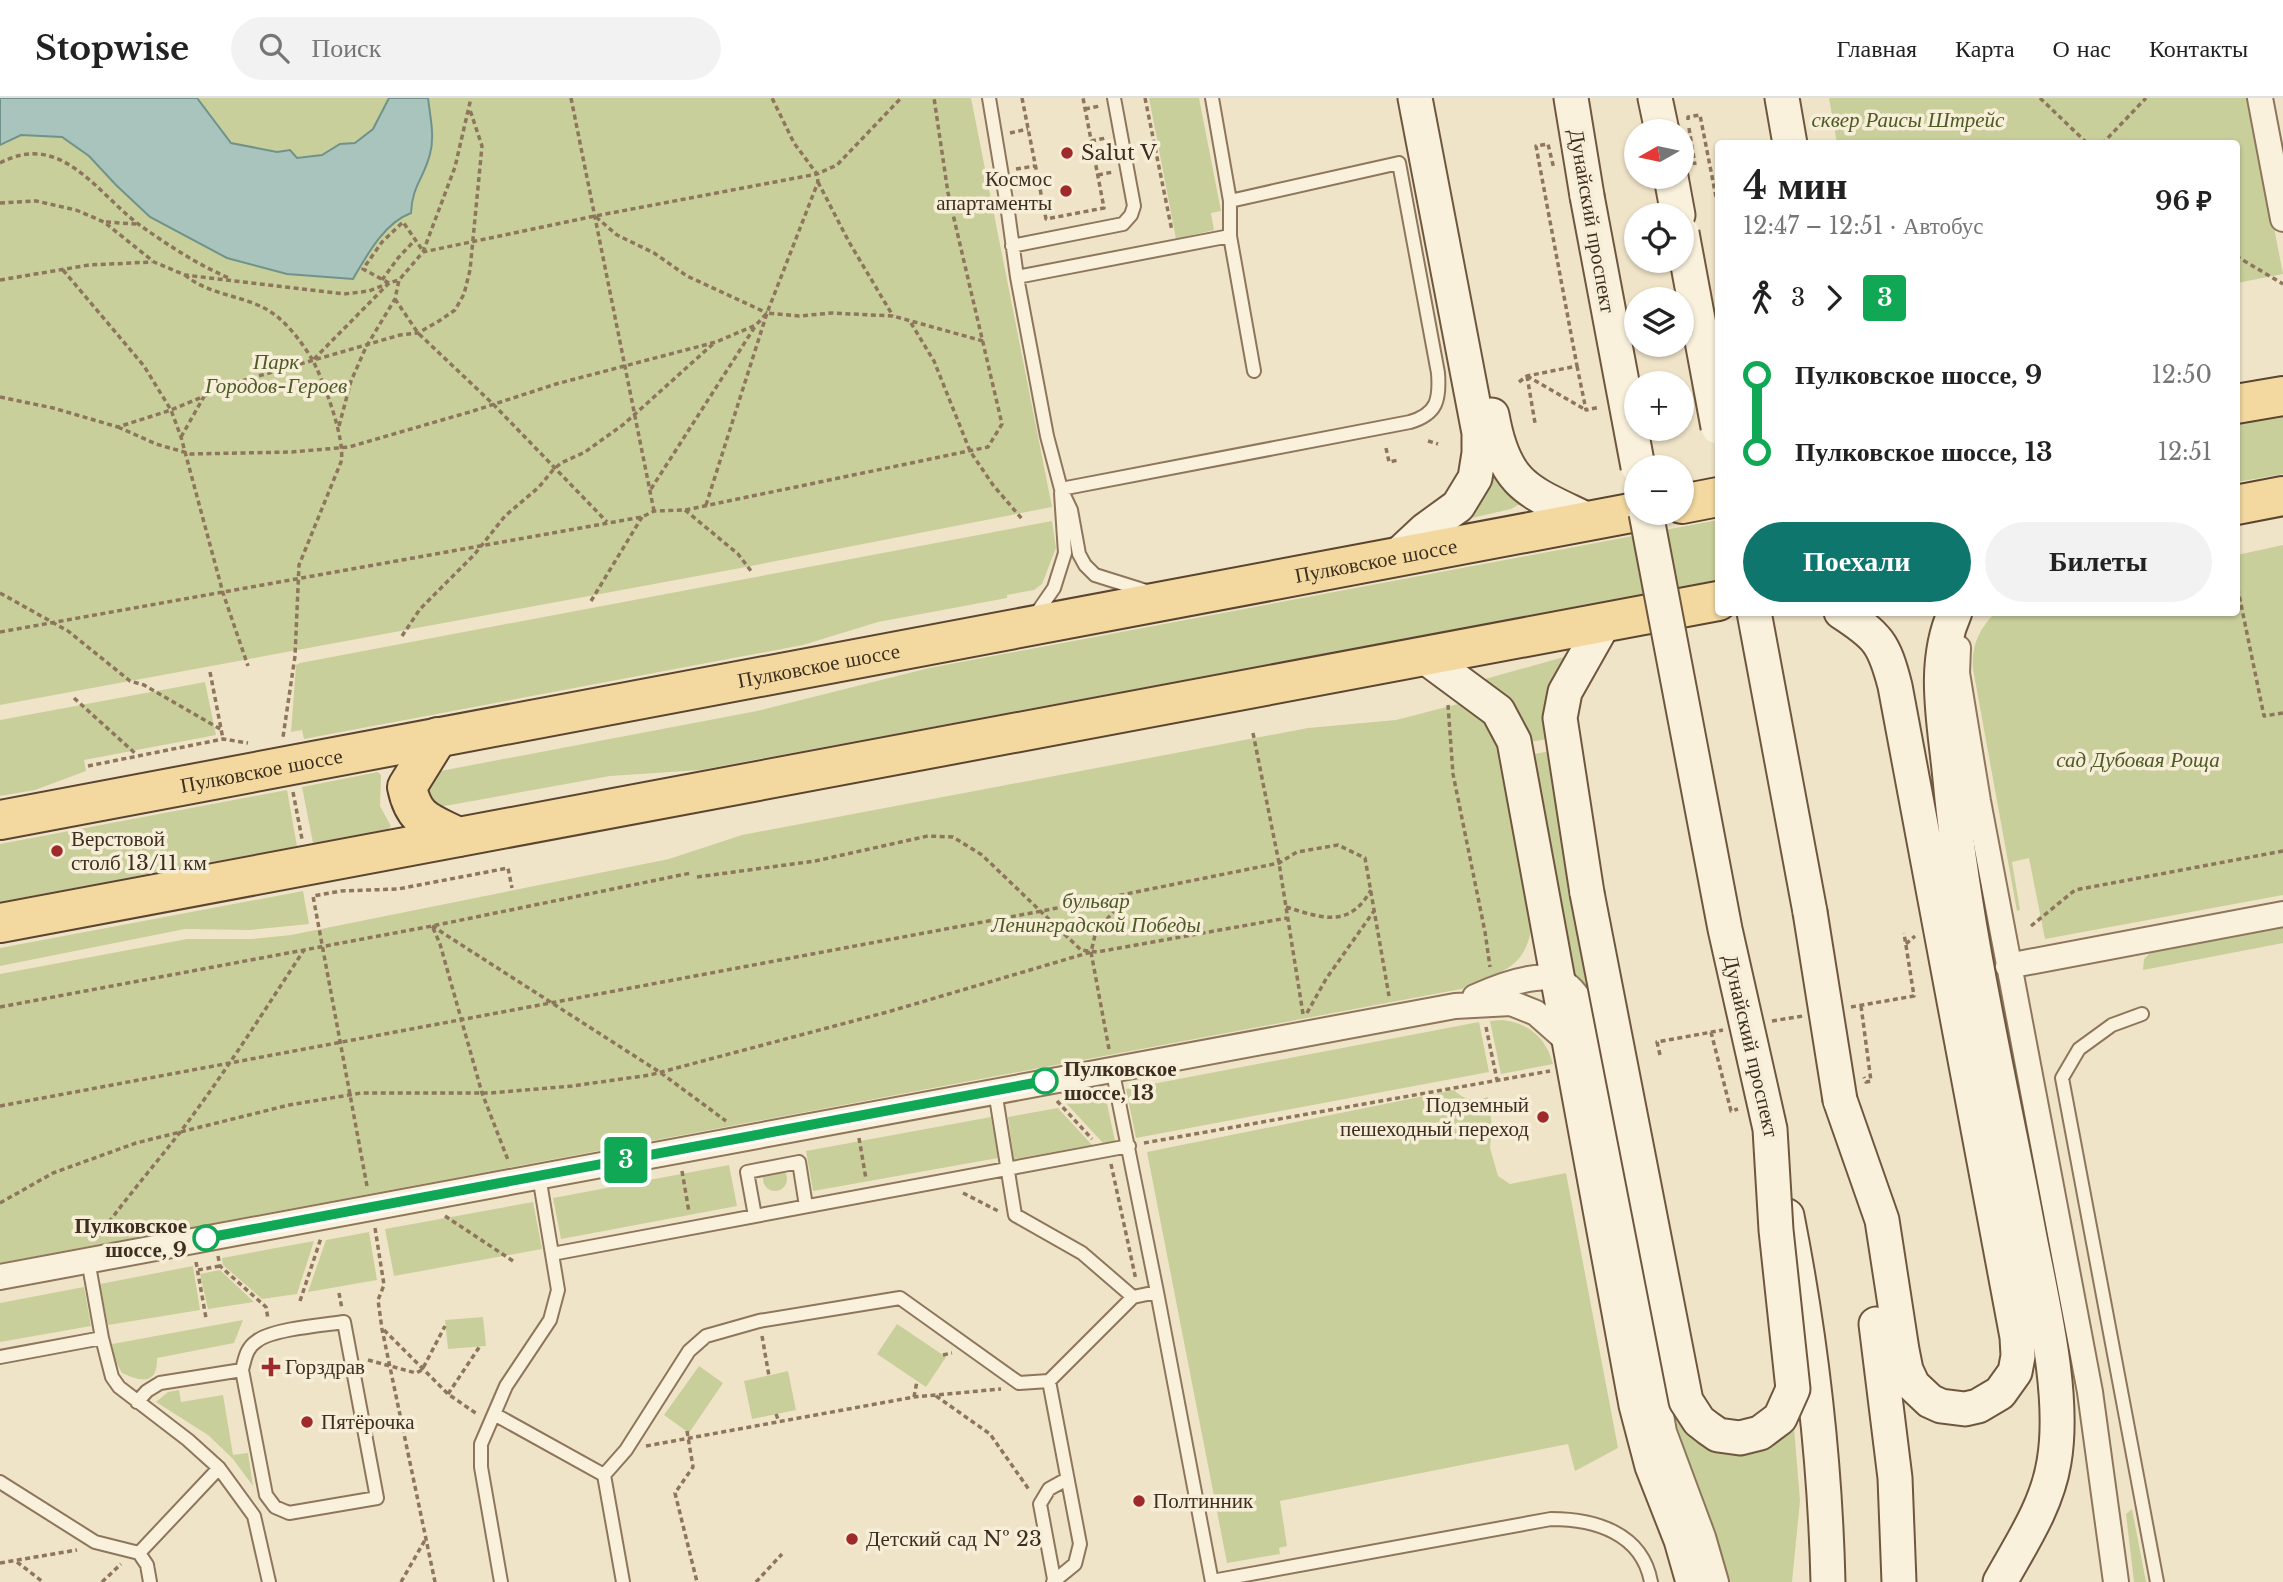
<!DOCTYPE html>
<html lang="ru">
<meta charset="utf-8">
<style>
body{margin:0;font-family:"Libre Baskerville",serif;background:#f2f2f2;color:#222;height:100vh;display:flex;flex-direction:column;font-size:26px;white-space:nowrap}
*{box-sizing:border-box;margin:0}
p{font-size:23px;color:#767676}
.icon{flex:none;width:38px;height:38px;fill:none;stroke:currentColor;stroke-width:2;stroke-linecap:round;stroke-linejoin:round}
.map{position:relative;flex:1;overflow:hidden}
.panel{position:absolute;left:1715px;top:42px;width:525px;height:476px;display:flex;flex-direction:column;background:#fff;border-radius:7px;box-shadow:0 2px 5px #0004}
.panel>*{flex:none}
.badge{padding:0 14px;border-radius:5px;font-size:24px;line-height:46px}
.needle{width:46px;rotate:261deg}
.tools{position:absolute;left:1624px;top:21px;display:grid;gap:14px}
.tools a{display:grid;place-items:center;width:70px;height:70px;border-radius:50%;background:#fff;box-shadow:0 2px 5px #0004;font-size:35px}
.map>.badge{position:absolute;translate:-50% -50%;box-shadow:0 0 0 4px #fff}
.legs{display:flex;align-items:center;gap:10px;height:77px;padding:0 28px;font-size:23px}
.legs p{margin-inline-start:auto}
.head{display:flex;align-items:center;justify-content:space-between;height:119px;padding:0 28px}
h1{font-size:38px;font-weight:600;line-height:52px}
.action{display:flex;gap:14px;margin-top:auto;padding:14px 28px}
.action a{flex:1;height:80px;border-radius:42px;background:#0f766e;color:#fff;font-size:28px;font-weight:600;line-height:80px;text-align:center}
.action a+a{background:#f2f2f2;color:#222}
ul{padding:0 28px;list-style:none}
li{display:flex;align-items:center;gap:24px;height:77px;font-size:26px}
li i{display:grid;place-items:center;width:10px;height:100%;margin:0 9px;background:currentColor}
li i::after{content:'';width:18px;height:18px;margin:-9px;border:5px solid;border-radius:50%;background:#fff}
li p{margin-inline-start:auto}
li:first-child i{background:linear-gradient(#0000 50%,currentColor 0)}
li:last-child i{background:linear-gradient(currentColor 50%,#0000 0)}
header{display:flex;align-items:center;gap:42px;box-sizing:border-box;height:98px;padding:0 35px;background:#fff;border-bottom:2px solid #e0e0e0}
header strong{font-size:33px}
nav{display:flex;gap:38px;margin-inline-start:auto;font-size:24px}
.search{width:490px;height:63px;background:#f2f2f2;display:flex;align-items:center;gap:18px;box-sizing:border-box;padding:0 24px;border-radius:38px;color:#767676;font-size:26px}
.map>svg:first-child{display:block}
.green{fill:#c9cf9b}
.water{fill:#a9c4bc;stroke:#6f938a;stroke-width:2}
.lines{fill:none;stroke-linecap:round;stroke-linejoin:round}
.lane-casing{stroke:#8d765c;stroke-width:16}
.street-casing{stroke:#8d765c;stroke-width:28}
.secondary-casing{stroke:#6f573f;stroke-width:37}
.primary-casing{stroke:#5b4430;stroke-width:42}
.path{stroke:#8d765c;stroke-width:3.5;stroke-dasharray:5 3.5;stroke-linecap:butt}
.lane{stroke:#faf1dc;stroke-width:12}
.street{stroke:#faf1dc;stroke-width:24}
.secondary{stroke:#faf1dc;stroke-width:33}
.primary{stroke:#f3d9a0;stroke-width:38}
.secondary-bridge-casing{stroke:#6f573f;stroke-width:37;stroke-linecap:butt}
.secondary-bridge{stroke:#faf1dc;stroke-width:33}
.line-1-casing{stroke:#fff;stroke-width:16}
.line-1{stroke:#10a855;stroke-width:10}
.poi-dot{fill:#9e2a2b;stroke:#f7eed8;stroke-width:2.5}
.stop-1-dot{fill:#fff;stroke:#10a855;stroke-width:3.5}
.labels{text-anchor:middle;stroke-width:7;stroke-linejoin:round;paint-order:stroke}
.park-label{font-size:21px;font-style:italic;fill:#4d5a26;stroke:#f7eed8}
.poi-label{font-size:21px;fill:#3d2e20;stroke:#f7eed8;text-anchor:start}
.street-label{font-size:21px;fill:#3d2e20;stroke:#f7eed8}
.stop-label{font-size:21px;font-weight:bold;fill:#3d2e20;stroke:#f7eed8;text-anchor:start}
</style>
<header>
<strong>Stopwise</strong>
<div class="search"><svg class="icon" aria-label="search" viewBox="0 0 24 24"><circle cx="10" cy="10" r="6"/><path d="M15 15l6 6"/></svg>Поиск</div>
<nav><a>Главная</a><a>Карта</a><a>О нас</a><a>Контакты</a></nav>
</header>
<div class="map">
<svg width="2283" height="1484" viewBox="0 0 2283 1484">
<rect width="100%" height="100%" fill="#f0e4c8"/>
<!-- green -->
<path class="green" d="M0 0H971L1052 409 746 469 0 607Z
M1149 0H1199L1221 113 1211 115 1214 132 1176 141Z
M1829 0H2249L2283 176 2237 185 2236 46 1837 45Z
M2283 316V376L2237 384V325Z
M1488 356 1524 404 1511 411 1463 422Z
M1718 422V483L700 672 610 678 439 709 432 706 424 687 435 674 757 613 929 570Z
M1052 423 1056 450 1042 486 1034 492 1007 497V500L878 524 803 547 304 641 302 632 291 634 296 567 300 565Z
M2283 447V797L2045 841 2029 760 2012 764 2020 812 2017 813 1973 571C1971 548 1979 531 1995 515L2236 514 2237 457Z
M1571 557 1548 641 1522 645 1478 583Z
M205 584 216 637 84 662 86 673 35 692 0 698V622Z
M1462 605 1487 626 1497 644 1532 824C1529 854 1517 871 1487 879L1488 886 0 1165V876L187 841H252L291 837 669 761 742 737 1308 630 1396 622Z
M1550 653 1596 895 1568 881 1524 658Z
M378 674 381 677 380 708 391 728 388 731 313 745 302 689Z
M287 692 297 748 0 804V746Z
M303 793 309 826 250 832 185 831 0 868V850Z
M2283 829V845L2143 872 2144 861 2152 853Z
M1502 922C1529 925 1546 940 1553 966L1501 976 1490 923Z
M1479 924 1489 974 1136 1040 1126 991Z
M1454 992C1465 1003 1473 1003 1488 999L1492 1028 1490 1050 1498 1078 1510 1086 1566 1075 1618 1350 1575 1373 1568 1346 1280 1403 1287 1448 1279 1450 1280 1456 1227 1465 1147 1054Z
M1105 996 1115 1043 1103 1045 1064 1003Z
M1058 1010 1092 1047 1014 1061 1008 1019Z
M991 1019 998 1060 813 1093 806 1053Z
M729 1067 737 1108 561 1141 553 1100Z
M763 1081a12 12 0 1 1 24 0a12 12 0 1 1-24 0Z
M533 1104 542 1151 394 1178 385 1131Z
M369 1134 377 1182 308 1194 326 1142Z
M314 1143 297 1196 262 1201 223 1167 222 1160Z
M193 1168 200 1212 108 1227 100 1186Z
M220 1172 254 1204 208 1211 200 1176Z
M84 1189 91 1228 0 1244V1205Z
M483 1219 486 1248 448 1251 445 1222Z
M243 1222 234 1245 157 1260C158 1287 141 1284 122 1275L115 1262 112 1246Z
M897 1226 946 1259 926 1289 877 1256Z
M699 1268 723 1285 689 1335 664 1317Z
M788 1273 796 1312 752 1321 744 1283Z
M179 1292 181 1304 223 1297 233 1357 248 1355 253 1388 233 1361 208 1337 156 1304 168 1294Z
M1672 1314C1689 1349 1731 1367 1768 1349 1778 1345 1786 1337 1794 1329L1800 1403 1792 1484H1723L1683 1367Z
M2132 1411 2146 1484H2134L2126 1416Z"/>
<!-- water -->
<path class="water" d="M0 0H197L231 45 277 54 290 52 297 60 322 57 340 46 355 45 373 31 389 0H428C430 18 435 38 430 56 424 80 412 88 411 115 384 125 367 157 353 181L287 176 227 160 150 119 116 87 89 58 62 39 21 37 0 47Z"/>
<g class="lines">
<defs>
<path id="lane" d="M989 0 1008 114 1017 179 1047 338 1061 391 1071 412 1079 456 1085 467 1095 477 1146 493
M1212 0 1230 103V138L1254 273
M1012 148 1123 126 1131 117 1134 108 1114 0
M1017 179 1230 138
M1061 391 1410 324C1437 316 1440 302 1438 275L1399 65 1230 103
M1034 519 1054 490 1065 455 1061 395
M2142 916 2112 927 2079 951 2062 980 2157 1484
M1112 970 1157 1194 1212 1484
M995 993 1015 1117 1082 1155 1133 1199 1157 1194
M755 1118 747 1074 799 1064 806 1108
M552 1156 1129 1048
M102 1240 112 1279 119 1289 188 1342 219 1370 254 1418 269 1484
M0 1259 102 1240 88 1162
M1049 1283 1133 1199
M137 1304 147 1293 160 1285 242 1272 266 1397 275 1409 289 1415 377 1400 344 1224C323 1227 272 1231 257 1243 246 1250 245 1261 242 1272
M494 1316 604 1377
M0 1384 95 1444 139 1455 147 1467 150 1484
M139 1455 219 1370
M1054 1481 1040 1406 1049 1391 1067 1381
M1212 1483 1551 1421C1595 1421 1642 1435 1651 1484
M501 1484 481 1369V1346L506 1288 550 1222 558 1192 539 1078
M623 1484 604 1377 626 1352 689 1253 706 1238 759 1223 900 1200 1019 1285 1049 1283 1080 1446 1075 1466 1053 1484"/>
<path id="street" d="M2260 0 2283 121
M1958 550 1957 575 1978 703 2090 1294 2116 1484
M2008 868 2283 816
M1475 899C1495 890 1539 872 1560 883 1574 890 1581 903 1588 917L1664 1334 1703 1439 1716 1484
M0 1179 1455 908 1511 905 1536 915 1571 946"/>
<path id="secondary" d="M1571 0 1587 98
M1655 0 1662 33
M1782 0 1790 46
M1671 79 1678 117
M1492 317C1505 390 1529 393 1590 423
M1395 460 1425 432 1458 408 1475 380 1479 355V335L1415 0
M1754 514 1810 814
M1955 514C1931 567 1945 626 1950 681 1964 831 2000 981 2028 1129 2041 1199 2066 1295 2054 1364 2047 1408 2021 1446 2000 1484
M1425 559 1498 613 1514 643 1636 1307 1652 1368 1681 1442 1693 1484
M1587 795 1560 620 1565 594 1604 525
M1840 1002 1882 1122 1902 1252 1906 1272 1913 1287 1930 1303 1941 1308 1965 1311 1978 1308 2000 1295 2015 1274 2018 1258 2017 1239 1895 588C1884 545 1878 538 1841 514
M1787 1118C1811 1240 1825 1361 1828 1484
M1876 1226 1895 1380 1899 1484"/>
<g id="primary">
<path d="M2236 306 2283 298"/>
<path d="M1682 406 1718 399"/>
<path d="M2236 407 2283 398"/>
<path d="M438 639 407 689C414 723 429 724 458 739"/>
<path id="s1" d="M0 722 1636 414"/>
<path d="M0 825 1718 503"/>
</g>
</defs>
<!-- lane casing -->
<use href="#lane" class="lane-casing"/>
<!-- street casing -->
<use href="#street" class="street-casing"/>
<!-- secondary casing -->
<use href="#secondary" class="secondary-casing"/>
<!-- primary casing -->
<use href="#primary" class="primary-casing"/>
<!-- path -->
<path class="path" d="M571 0 654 413
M1022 0 1046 121 1104 110 1083 0
M1145 0 1172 133
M2040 0 2088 46
M1085 11 1100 8
M1688 22V19L1700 17 1718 109
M1689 30 1695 67
M1010 35 1028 31
M1091 43 1106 40
M2102 46 2146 0
M0 65C62 32 97 96 141 128 168 147 198 167 229 180
M1016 71 1035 68
M1098 77 1113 74
M818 84 849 144 893 218
M0 105 36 103 76 112 104 124 154 164 185 177 344 196 369 193 389 185
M596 119 617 137 654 155 687 178 767 215
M106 124 136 126
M423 154 455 69 471 0
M2236 158 2283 186
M63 172 144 268 171 312 181 339 223 495 248 568
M185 177C207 196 239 197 264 210 284 220 301 243 312 261 323 281 346 342 341 364L299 467 295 558 283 639
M0 182 89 167 152 164
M382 182 398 160 416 141
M389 185 363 171 382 144 403 124 423 153
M395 201 418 235 493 306 607 424
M911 225 934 263 970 353 993 387 1022 421
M314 261 389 185 399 182
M1577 268 1586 312 1600 309
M1527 278 1586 312
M1527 278 1535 325
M1519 284 1527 278 1577 268 1536 48 1548 46 1554 71
M0 299 53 310 118 329 171 312 238 284 400 237 418 235 439 223 455 212 464 196 470 172 482 48 470 12
M339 328 351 283 366 249 395 201 399 182 423 154 595 118 817 76 837 67 901 0
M118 329 156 346 191 356 292 354 349 349 473 313 556 286 716 244 756 227 767 215 799 218 832 215 893 218 983 243
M181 339 206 295
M1428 343 1438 346
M1386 350 1389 364 1398 362
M651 391 756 227
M706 407 767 215 818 84 817 76 794 45 772 0
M685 412 738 456 751 473
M2236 482 2264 618 2283 615
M0 495 68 533 130 583 144 587 222 632
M591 503 642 419
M0 534 642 419 654 413 685 412 988 349 1002 326 948 95 934 0
M402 538 420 511 474 457 505 418 539 389 553 372 561 365 585 354 624 326 714 245
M210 574 223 641
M74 600 137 657
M1448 607 1453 676 1485 834 1490 869
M1253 635 1279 765 1303 916
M88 668 223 641 248 645
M293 694 302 741
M697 779 815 763 928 738 953 739 982 757 1081 852 1097 854 1287 820
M1286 809C1322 820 1349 831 1371 792
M432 828 661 975 726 1023
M2031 828 2075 792 2283 753
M433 830 440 846 482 995 508 1062
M1906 846 1915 838
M1861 908 1871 983 1866 984 1864 979
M0 909 432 828 691 775
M1851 909 1914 898 1904 835
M1307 915 1326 881 1374 813
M1772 923 1803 918
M1486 929 1497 982
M1711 934 1731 1013 1738 1011
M1109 951 1091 854 1096 833 1130 796
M1660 957 1657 944 1723 932
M1057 1003 1092 1041
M0 1008 1042 813 1279 765 1297 754 1338 747 1365 760 1389 898
M859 1040 866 1081
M1144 1045 1550 973
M1111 1066 1136 1182
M682 1073 689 1114
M367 1088 313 798 341 793 398 791 508 770 512 790
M963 1095 1000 1114
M0 1105 53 1075 136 1045 289 1007 361 995H491L572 988 650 977 891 913 1091 854
M445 1118 513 1163
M375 1130 384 1187 378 1202 382 1231 435 1484
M99 1138C125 1101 154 1068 181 1033 225 975 264 913 304 852
M218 1158 220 1168 266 1209 268 1221
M196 1164 206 1220
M198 1172 220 1168
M339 1195 342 1211
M300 1203 321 1140
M384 1232 448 1296 477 1316
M762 1238 769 1278
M943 1257 952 1255
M368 1262 416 1275 422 1272 445 1228
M448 1296 480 1248
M936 1298 990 1336 1030 1393
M914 1299 917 1283
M776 1316 779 1324
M687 1333 693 1369 675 1395 697 1484
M646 1348 914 1299 1001 1291
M17 1464 43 1484
M0 1465 77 1452
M102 1484 121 1466
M401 1484 425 1442
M756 1484 782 1456"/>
<!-- lane -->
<use href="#lane" class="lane"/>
<!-- street -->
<use href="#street" class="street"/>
<!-- secondary -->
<use href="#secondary" class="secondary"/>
<!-- primary -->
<use href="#primary" class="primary"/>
<defs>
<path id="secondary-bridge" d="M1587 98 1638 369
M1682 135 1718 329
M1587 795 1686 1303 1699 1323 1708 1330 1718 1337 1740 1340 1760 1335 1780 1320 1793 1291 1776 1132 1770 1031 1725 831 1646 415
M1810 814 1840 1002"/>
</defs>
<!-- secondary-bridge casing -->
<use href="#secondary-bridge" class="secondary-bridge-casing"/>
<!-- secondary-bridge -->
<use href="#secondary-bridge" class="secondary-bridge"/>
</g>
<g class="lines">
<defs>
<path id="line-1" d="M206 1140 1045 983"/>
</defs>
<!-- line-1 casing -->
<use href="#line-1" class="line-1-casing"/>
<!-- line-1 -->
<use href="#line-1" class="line-1"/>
</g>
<!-- markers -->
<g class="poi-dot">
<circle cx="1067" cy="55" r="7"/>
<circle cx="1066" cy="93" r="7"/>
<circle cx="57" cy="753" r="7"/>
<circle cx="1543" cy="1019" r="7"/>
<path d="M267.5 1258.5h7v7h7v7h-7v7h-7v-7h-7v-7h7z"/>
<circle cx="307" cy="1324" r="7"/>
<circle cx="1139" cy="1403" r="7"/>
<circle cx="852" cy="1441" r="7"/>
</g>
<g class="stop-1-dot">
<circle cx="1045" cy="983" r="12"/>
<circle cx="206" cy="1140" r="12"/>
</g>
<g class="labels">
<!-- park labels -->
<g class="park-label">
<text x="1908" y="29">сквер Раисы Штрейс</text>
<text x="276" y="271">Парк<tspan x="276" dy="24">Городов-Героев</tspan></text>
<text x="2138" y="669">сад Дубовая Роща</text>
<text x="1096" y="810">бульвар<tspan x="1096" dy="24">Ленинградской Победы</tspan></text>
</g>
<!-- poi labels -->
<g class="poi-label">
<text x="1081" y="62">Salut V</text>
<text x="1052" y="88" text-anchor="end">Космос<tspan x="1052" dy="24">апартаменты</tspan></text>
<text x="71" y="748">Верстовой<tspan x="71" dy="24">столб 13/11 км</tspan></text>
<text x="1529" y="1014" text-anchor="end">Подземный<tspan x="1529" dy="24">пешеходный переход</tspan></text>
<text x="285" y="1276">Горздрав</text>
<text x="321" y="1331">Пятёрочка</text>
<text x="1153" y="1410">Полтинник</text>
<text x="866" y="1448">Детский сад № 23</text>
</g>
<!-- street labels -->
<g class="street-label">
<text transform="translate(1592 123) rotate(80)" y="7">Дунайский проспект</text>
<text dy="7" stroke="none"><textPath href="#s1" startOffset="1400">Пулковское шоссе</textPath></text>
<text dy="7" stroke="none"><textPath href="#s1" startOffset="833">Пулковское шоссе</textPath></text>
<text dy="7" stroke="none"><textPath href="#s1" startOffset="266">Пулковское шоссе</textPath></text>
<text transform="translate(1751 948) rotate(77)" y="7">Дунайский проспект</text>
</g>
<!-- stop labels -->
<g class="stop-label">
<text x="1064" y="978">Пулковское<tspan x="1064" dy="24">шоссе, 13</tspan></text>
<text x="187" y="1135" text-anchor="end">Пулковское<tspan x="187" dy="24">шоссе, 9</tspan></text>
</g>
</g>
</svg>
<div class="tools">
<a><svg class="needle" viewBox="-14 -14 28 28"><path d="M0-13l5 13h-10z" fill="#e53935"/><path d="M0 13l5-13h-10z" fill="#767676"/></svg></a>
<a><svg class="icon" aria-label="locate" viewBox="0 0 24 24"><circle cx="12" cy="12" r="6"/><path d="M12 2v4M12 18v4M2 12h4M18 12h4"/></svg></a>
<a><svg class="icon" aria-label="layers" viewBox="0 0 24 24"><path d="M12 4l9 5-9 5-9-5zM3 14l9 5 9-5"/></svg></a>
<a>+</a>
<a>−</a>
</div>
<b class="badge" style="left:626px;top:1062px;background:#10a855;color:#fff">3</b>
<section class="panel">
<div class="head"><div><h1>4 мин</h1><p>12:47 – 12:51 · Автобус</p></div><b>96 ₽</b></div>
<div class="legs"><svg class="icon" aria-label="walk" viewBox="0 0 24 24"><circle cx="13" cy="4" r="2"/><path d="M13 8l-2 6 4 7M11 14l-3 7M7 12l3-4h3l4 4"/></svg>3<svg class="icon" aria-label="forward" viewBox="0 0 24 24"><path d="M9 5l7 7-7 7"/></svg><b class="badge" style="background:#10a855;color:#fff">3</b></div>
<ul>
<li><i style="color:#10a855"></i><b>Пулковское шоссе, 9</b><p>12:50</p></li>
<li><i style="color:#10a855"></i><b>Пулковское шоссе, 13</b><p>12:51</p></li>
</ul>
<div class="action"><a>Поехали</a><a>Билеты</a></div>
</section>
</div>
